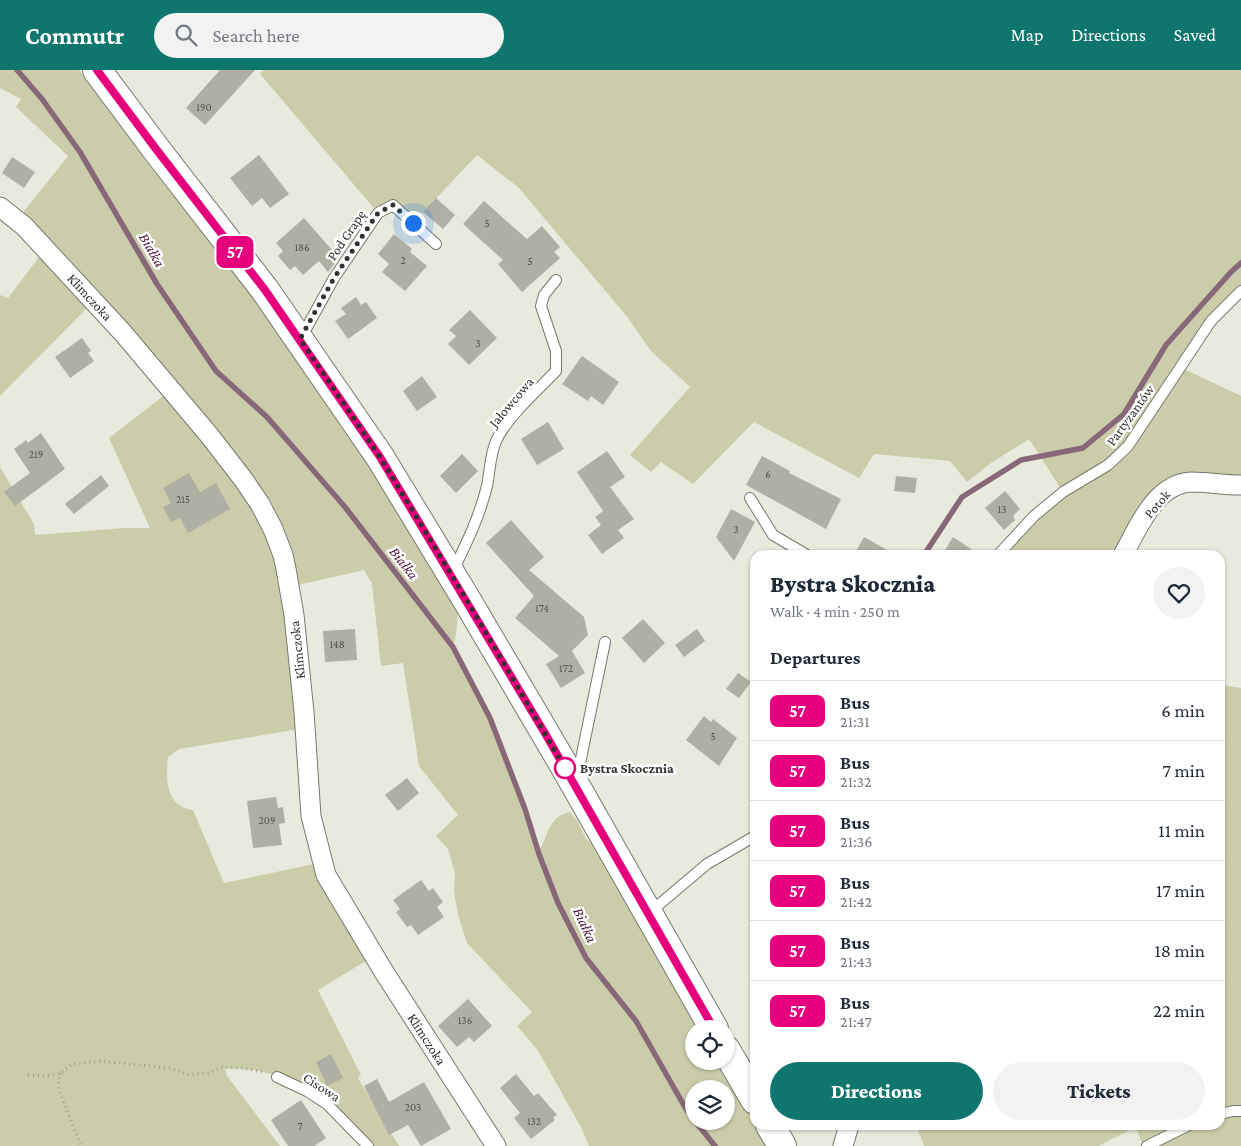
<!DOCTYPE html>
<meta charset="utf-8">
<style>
body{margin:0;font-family:"Crimson Pro",serif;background:#f2f2f3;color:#1f2937;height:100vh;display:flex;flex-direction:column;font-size:19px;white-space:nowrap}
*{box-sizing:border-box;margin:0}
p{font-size:16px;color:#747a83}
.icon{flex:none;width:28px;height:28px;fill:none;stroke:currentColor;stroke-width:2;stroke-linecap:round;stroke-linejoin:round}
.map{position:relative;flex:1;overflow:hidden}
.side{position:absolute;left:750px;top:480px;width:475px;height:580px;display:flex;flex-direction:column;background:#fff;border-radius:15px;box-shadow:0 1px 4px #0004}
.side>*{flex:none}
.badge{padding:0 10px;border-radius:8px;font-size:18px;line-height:32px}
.tools{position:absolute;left:685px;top:950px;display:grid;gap:10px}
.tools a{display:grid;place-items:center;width:50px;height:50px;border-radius:50%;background:#fff;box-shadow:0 1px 4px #0004;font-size:25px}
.you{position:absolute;width:25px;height:25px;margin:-12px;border:4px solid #fff;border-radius:50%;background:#1a73e8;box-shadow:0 0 0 8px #1a73e833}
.map>.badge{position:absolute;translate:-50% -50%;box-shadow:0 0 0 2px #fff}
h2{padding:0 20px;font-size:19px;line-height:45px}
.round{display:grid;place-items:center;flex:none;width:52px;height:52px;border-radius:26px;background:#f2f2f3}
.headline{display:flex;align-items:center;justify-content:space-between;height:85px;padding:0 20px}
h1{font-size:24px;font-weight:800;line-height:38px}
.action{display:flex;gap:10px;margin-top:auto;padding:10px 20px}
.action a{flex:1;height:58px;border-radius:30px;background:#0f766e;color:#fff;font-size:20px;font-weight:800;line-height:58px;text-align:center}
.action a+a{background:#f2f2f3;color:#1f2937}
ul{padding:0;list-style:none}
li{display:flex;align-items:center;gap:15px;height:60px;padding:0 20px;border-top:1px solid #e0e1e3}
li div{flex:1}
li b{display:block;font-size:19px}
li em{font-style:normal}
li .badge{min-width:55px;font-weight:700;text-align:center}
header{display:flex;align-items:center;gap:30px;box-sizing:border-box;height:70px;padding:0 25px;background:#0f766e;color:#fff}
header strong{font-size:24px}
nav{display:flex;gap:28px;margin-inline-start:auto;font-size:18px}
.search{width:350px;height:45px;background:#f2f2f3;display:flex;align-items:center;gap:12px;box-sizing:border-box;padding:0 18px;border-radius:28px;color:#747a83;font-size:19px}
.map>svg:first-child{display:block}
.green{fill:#cbcdaa;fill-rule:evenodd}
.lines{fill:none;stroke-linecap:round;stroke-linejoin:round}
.stream{stroke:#886878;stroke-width:5.5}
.building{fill:#afafa4}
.lane-casing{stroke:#78786e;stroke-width:12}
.street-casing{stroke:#78786e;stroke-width:21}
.secondary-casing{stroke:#78786e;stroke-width:30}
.path{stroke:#9e9f96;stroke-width:3;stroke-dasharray:1 4;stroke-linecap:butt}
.lane{stroke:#fff;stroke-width:10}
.street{stroke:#fff;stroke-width:19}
.secondary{stroke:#fff;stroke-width:28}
.line-casing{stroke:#fff;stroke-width:11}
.line{stroke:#e6007e;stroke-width:8}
.walk{stroke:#32332e;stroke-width:5;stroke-dasharray:0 9}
.stop-dot{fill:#fff;stroke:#e6007e;stroke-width:2.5}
.labels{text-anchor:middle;stroke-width:5;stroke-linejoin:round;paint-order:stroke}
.number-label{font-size:11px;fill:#51524c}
.street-label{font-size:14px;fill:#32332e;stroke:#fff}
.stop-label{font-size:14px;font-weight:bold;fill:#32332e;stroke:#fff;text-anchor:start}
.water-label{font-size:15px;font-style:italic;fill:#4a1135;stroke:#fff}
</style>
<header>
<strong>Commutr</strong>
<div class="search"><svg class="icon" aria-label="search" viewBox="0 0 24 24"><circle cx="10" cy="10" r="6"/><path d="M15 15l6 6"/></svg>Search here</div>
<nav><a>Map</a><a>Directions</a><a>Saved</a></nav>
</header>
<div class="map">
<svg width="1241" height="1076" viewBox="0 0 1241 1076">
<rect width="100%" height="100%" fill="#e9eade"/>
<!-- green -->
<path class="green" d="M0 0H79L115 46 147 92 283 265 456 527C458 545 458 560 453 577L490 648 525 739 538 783C548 767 548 746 570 742L578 752 586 769 601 780 714 959H694V991H726L755 1030V1055H770L782 1076H589L582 1059 537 979 517 956 532 942 467 873 458 845 454 821 455 803 448 779 436 766 458 745 419 696 403 593 381 596 372 514 364 500 289 517 305 658 179 679 168 687C166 708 165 737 193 740L224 813 323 792 374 886 318 920 361 1005 358 1008 399 1076H368C347 1057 326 1036 304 1019 283 1004 250 997 225 999L227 1006 280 1076H0V397L34 454 35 465 124 458H150L109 368 171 320 93 232 0 326V225L8 228 45 179 17 150 68 86 16 37 21 29 0 18ZM694 1019H726V1051H694Z
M264 0H1241V221L1180 297 1241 326V415L1173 416 1123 485H998L1063 422 1029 369 991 393 967 412 950 391 874 384 859 408 754 352 693 414 661 392 651 402 630 385 690 317 651 281 628 248 519 118 477 85 413 153 393 135 378 143 260 4Z
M1220 615 1241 618V1076H1143L1136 1057 1098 1076H924L916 1055H1220Z"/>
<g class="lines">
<!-- stream -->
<path class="stream" d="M17 0 42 29 80 82 157 214 216 301 267 347 345 437 453 577 490 648 525 739 539 784 558 833 586 888 636 951 686 1039 694 1049
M924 485 962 427 1021 390 1083 378 1124 344 1166 275 1231 202 1241 193
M695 1051 715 1076"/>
</g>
<!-- building -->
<path class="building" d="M220 0H255L205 55 186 38Z
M259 85 289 124 270 138 262 128 252 136 230 108Z
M12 87 35 102 24 118 2 103Z
M436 128 455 145 443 159 423 142Z
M484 131 527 169 542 156 560 177 554 182 560 188 522 222 498 194 503 190 463 154Z
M304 148 339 188 328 202 319 191 303 205 295 196 290 200 278 186 283 181 276 173Z
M394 164 412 179 410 182 427 196 405 221 382 202 389 194 378 184Z
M356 227 361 235 366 232 377 248 348 269 335 251 346 244 341 238Z
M470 240 497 268 469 295 448 274 456 266 449 260Z
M82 268 91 281 88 283 94 291 70 308 55 287Z
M582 286 619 312 603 335 591 326 588 331 562 314Z
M422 306 437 327 417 341 403 321Z
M548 352 564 379 537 395 521 369Z
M41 363 65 399 15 436 4 422 30 403 14 379 26 370 28 373Z
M607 381 625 407 610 417 634 449 618 460 624 468 602 484 588 465 601 455 595 447 603 441 577 402Z
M462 384 478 401 456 423 440 406Z
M762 386 790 401 789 403 841 429 826 459 746 415Z
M189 403 200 422 216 413 230 439 188 463 180 448 171 452 163 437 171 433 163 418Z
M101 405 109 416 74 444 65 434Z
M896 406 917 408 915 423 894 421Z
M1005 421 1020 439 1013 446 1015 450 1004 460 985 438Z
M731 439 755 452 734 491 716 467Z
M511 450 544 487 529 500 584 547 588 565 572 581 585 603 561 618 546 594 559 586 515 548 534 526 486 473Z
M864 467 896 485H854Z
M953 467 980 485H942Z
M643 549 665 573 644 593 622 568Z
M355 559 357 590 325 592 323 561Z
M697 559 705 571 684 587 675 575Z
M738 603 751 612 739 628 726 619Z
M704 646 711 652 713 649 737 668 719 696 686 670Z
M407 708 419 723 398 741 385 725Z
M276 727 278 738 283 737 285 753 279 754 282 775 253 778 247 731Z
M421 810 429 821 433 818 443 832 437 837 444 847 418 865 411 855 407 857 396 842 400 839 393 830Z
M468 929 492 956 474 972 469 967 457 977 438 956Z
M331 984 343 1008 327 1016 316 992Z
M516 1004 534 1026 538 1023 557 1045 553 1048 555 1050 531 1069 514 1048 520 1043 500 1018Z
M377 1009 389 1032 424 1012 451 1059 421 1076 408 1055 389 1065 364 1016Z
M301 1030 326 1068 314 1076H288L271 1050Z"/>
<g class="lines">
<defs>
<path id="lane" d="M301 268 334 208 378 143 393 135 436 174
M750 428 773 465 807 485
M998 485 1034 446 1063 422 1108 395 1128 376 1211 251 1241 221
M453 501C467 472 479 448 487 416 490 401 490 385 496 371 507 347 538 320 556 301V281L541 236 544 225 556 210
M577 708 605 572
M649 843 707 794 755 766
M277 1007 307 1021 327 1034 368 1076
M1220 1044 1233 1041H1241
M1147 1076 1189 1055"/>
<path id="street" d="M0 137 24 156 123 263 209 365 243 409 260 434 273 459 283 485 286 499 294 545 304 642 311 746 326 805 384 902 496 1076
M1123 485C1138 458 1155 414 1191 412 1207 412 1224 415 1241 415
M843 1076 849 1055"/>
<path id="secondary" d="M97 0 156 79 265 220 380 387 465 527 565 697 714 959
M726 980 755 1030
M770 1055 782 1076"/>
</defs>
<!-- lane casing -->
<use href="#lane" class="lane-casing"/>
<!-- street casing -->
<use href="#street" class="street-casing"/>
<!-- secondary casing -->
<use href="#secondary" class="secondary-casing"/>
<!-- path -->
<path class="path" d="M61 1003 58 1011 59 1020 81 1076
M28 1005 48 1006 61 1003 72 994 99 991 171 998 189 1005 208 1003 223 997 243 998 266 1003"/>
<!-- lane -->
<use href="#lane" class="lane"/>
<!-- street -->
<use href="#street" class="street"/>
<!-- secondary -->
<use href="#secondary" class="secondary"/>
</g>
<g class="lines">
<defs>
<path id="line" d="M97 0 156 79 265 220 380 387 546 665 714 959"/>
</defs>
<!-- line casing -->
<use href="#line" class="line-casing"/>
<!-- line -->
<use href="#line" class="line"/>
<!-- walk -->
<path class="walk" d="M413 153 393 135 378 143 334 208 300 269 380 387 465 527 565 698"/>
</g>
<!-- markers -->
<circle class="stop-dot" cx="565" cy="698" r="10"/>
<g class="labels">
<!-- number labels -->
<g class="number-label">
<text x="204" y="41">190</text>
<text x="487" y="157">5</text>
<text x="302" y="181">186</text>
<text x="403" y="194">2</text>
<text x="530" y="195">5</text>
<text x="478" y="277">3</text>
<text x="36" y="388">219</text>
<text x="768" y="408">6</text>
<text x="183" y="433">215</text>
<text x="1002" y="443">13</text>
<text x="736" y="463">3</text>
<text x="542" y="542">174</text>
<text x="337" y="578">148</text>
<text x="566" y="602">172</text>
<text x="713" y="670">5</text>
<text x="267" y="754">209</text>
<text x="465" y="954">136</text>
<text x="413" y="1041">203</text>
<text x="534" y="1055">132</text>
<text x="300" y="1060">7</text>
</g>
<!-- street labels -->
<g class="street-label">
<text transform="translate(346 165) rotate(-56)" y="5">Pod Grapę</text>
<text transform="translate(90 227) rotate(47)" y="5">Klimczoka</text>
<text transform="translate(511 332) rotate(-50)" y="5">Jałowcowa</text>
<text transform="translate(1130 345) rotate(-54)" y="5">Partyzantów</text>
<text transform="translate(1157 434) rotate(-49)" y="5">Potok</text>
<text transform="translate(297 580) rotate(-96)" y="5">Klimczoka</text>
<text transform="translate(427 969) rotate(57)" y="5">Klimczoka</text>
<text transform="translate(322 1017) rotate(33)" y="5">Cisowa</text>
</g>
<!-- stop labels -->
<g class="stop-label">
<text x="580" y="703">Bystra Skocznia</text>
</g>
<!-- water labels -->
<g class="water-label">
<text transform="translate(152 180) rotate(60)" y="5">Białka</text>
<text transform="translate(404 493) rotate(52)" y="5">Białka</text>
<text transform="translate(585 855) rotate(65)" y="5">Białka</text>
</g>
</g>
</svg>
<div class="tools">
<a><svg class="icon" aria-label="locate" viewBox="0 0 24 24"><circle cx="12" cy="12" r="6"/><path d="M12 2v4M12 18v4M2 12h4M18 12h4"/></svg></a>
<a><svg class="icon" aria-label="layers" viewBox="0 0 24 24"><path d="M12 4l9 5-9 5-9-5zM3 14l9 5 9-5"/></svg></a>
</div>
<div class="you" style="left:413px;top:153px"></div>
<b class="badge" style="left:235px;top:182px;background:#e6007e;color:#fff">57</b>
<section class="side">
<div class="headline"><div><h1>Bystra Skocznia</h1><p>Walk · 4 min · 250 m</p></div><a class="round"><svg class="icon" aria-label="heart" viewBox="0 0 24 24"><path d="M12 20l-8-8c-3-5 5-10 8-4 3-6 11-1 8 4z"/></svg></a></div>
<h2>Departures</h2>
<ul>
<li><span class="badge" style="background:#e6007e;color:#fff">57</span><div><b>Bus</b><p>21:31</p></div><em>6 min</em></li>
<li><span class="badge" style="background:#e6007e;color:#fff">57</span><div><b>Bus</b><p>21:32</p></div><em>7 min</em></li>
<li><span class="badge" style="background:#e6007e;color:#fff">57</span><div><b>Bus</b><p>21:36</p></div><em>11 min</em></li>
<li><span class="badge" style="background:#e6007e;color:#fff">57</span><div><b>Bus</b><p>21:42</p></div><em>17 min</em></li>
<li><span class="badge" style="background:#e6007e;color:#fff">57</span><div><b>Bus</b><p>21:43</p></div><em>18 min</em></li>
<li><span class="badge" style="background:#e6007e;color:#fff">57</span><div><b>Bus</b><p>21:47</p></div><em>22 min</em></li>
</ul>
<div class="action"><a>Directions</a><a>Tickets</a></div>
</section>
</div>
